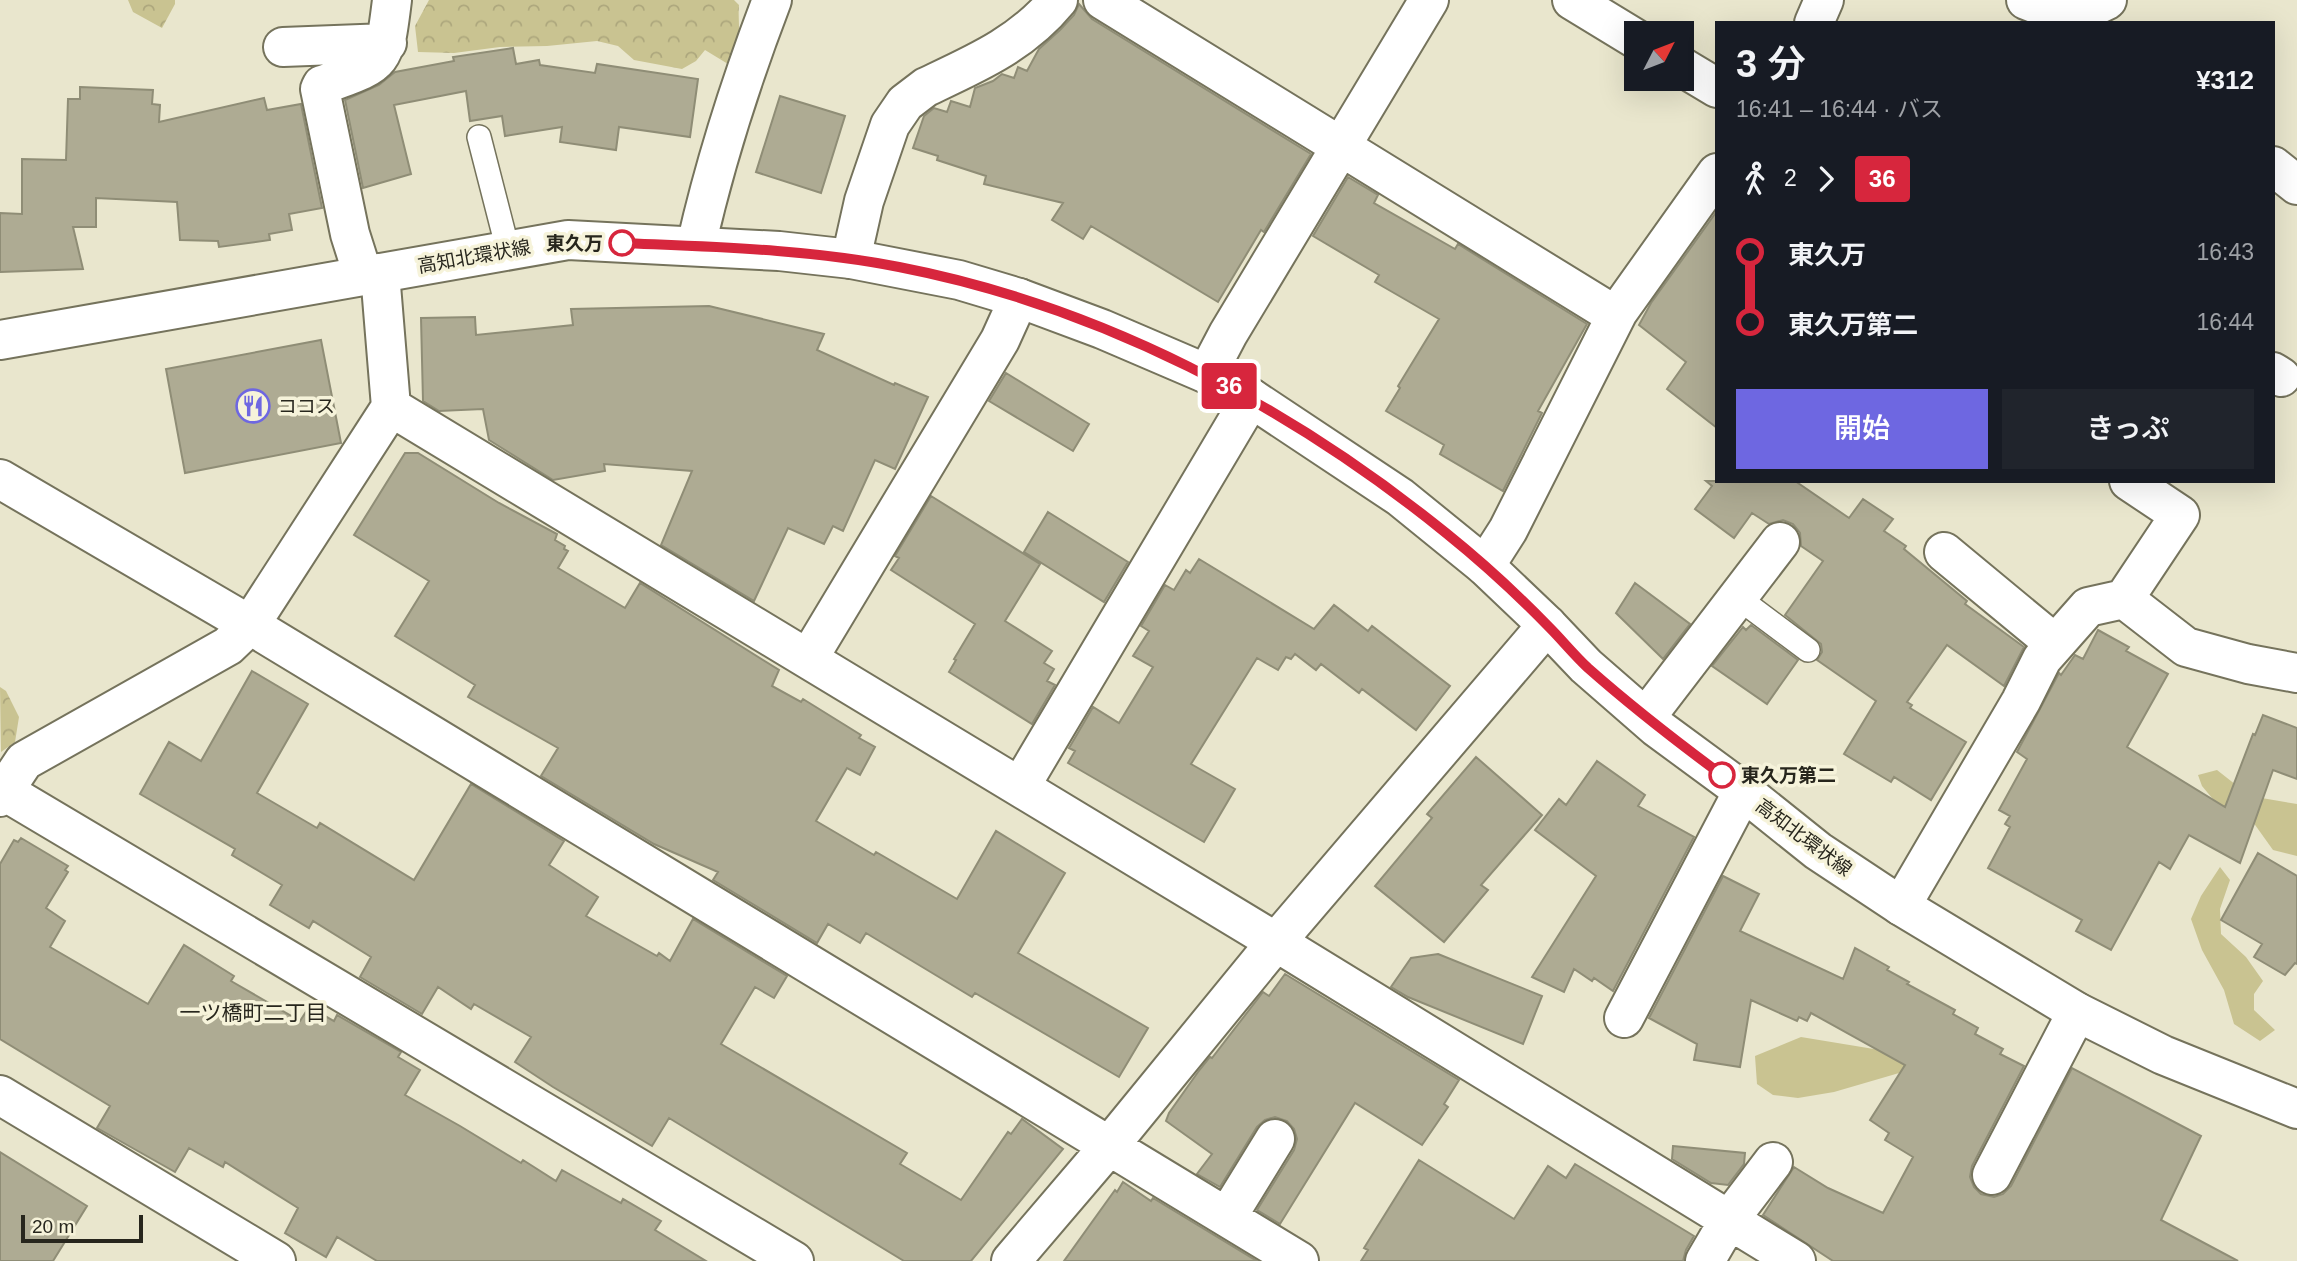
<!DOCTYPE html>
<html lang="ja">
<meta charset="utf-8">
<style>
body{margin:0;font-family:Helvetica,"Noto Sans JP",sans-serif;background:#20242c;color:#f1f3f6;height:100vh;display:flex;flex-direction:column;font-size:26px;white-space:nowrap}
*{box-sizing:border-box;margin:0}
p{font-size:23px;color:#9ea1a6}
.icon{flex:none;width:38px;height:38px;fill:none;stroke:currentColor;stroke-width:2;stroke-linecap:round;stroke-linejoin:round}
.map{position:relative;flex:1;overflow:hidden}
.side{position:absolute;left:1715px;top:21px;width:560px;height:462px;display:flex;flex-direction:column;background:#171b24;border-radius:0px;box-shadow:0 7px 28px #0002}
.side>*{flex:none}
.badge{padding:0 14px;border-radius:5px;font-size:24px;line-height:46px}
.needle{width:46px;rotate:48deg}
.fabs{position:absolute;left:1624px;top:21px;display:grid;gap:14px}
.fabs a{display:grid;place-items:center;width:70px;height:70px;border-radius:0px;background:#171b24;box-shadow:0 7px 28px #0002;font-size:35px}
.scale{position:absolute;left:21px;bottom:18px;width:122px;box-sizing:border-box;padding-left:7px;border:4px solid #27261d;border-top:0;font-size:19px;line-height:24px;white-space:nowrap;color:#27261d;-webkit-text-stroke:5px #f6f3da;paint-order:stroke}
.map>.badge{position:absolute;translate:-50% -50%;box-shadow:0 0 0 4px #fff}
.legs{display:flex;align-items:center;gap:10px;height:77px;padding:0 21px;font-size:23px}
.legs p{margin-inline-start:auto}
.summary{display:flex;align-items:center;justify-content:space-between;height:119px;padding:0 21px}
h1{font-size:38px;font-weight:600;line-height:52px}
.button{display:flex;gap:14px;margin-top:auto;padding:14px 21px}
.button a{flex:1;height:80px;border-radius:0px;background:#6e67e1;color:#fff;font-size:28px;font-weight:600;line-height:80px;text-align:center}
.button a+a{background:#20242c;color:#f1f3f6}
ul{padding:0 21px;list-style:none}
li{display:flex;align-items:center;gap:24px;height:70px;font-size:26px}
li i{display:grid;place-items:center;width:10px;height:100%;margin:0 9px;background:currentColor}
li i::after{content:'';width:18px;height:18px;margin:-9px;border:5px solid;border-radius:50%;background:#171b24}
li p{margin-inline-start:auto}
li:first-child i{background:linear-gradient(#0000 50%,currentColor 0)}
li:last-child i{background:linear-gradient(currentColor 50%,#0000 0)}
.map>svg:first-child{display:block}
.grass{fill:#c9c391}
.forest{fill:url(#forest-crowns)}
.building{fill:#aeab93;stroke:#8f8d76;stroke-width:2}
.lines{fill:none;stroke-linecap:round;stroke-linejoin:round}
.lane-casing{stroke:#75735c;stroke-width:26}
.street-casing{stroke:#75735c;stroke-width:42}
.primary-casing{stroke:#75735c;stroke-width:42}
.lane{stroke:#fff;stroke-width:23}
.street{stroke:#fff;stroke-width:38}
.primary{stroke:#fff;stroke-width:38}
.line-1-casing{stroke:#fff;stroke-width:16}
.line-1{stroke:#d7263d;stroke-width:10}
.stop-1-dot{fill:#fff;stroke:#d7263d;stroke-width:3.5}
.labels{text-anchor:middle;stroke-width:7;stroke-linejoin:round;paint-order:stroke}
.stop-label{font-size:19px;font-weight:bold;fill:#27261d;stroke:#f6f3da;text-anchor:end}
.street-label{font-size:19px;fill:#27261d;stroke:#f6f3da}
.poi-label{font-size:19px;fill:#27261d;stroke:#f6f3da;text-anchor:start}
.neighbourhood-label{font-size:21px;fill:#27261d;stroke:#f6f3da}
</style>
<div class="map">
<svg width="2297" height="1261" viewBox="0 0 2297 1261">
<defs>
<pattern id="forest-crowns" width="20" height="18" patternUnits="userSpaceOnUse" patternTransform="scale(1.75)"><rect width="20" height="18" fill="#c9c391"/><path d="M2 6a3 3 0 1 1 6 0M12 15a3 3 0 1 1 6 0" fill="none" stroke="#ada77d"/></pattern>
</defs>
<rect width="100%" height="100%" fill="#e9e6cd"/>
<!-- grass -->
<path class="grass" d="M2217 770 2250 796 2297 804V856L2273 850 2253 822 2228 813 2212 798 2202 786 2198 775Z
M2220 867 2230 880 2220 909 2221 934 2246 957 2263 981 2254 994V1010L2275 1030 2260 1041 2234 1024 2224 990 2202 950 2191 919 2201 896Z
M1801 1037 1892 1052 1929 1040 1906 1071 1834 1092 1798 1098 1773 1095 1757 1084 1755 1056Z"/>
<!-- forest -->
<path class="forest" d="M128 0H175V4L162 28 133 12Z
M429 0H734L739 5C737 27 745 47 728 64L705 50 696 61 682 69 634 60 618 46 597 41 547 46 500 47 454 53 418 52 415 26Z
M0 687 6 691 19 717 15 742 1 752Z"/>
<!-- building -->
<path class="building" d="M1079 4 1092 19 1311 154 1264 232 1261 230 1218 302 1091 226 1083 239 1052 220 1063 203 984 184 986 176 937 160 938 156 913 148 924 116 934 108 947 112 951 101 970 107 975 88 993 81 1002 74 1014 78 1018 67 1027 71 1039 49 1060 30 1074 15Z
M513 48 516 64 539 60 540 65 595 73 597 64 698 79 690 137 619 127 616 150 560 142 562 127 505 136 502 116 470 121 466 91 394 105 411 174 363 188 345 100 379 85 395 72 454 61 453 57Z
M80 87 153 90 152 104 160 105 159 122 264 98 267 110 301 104 322 208 289 214 292 230 269 234 270 240 219 247 218 241 180 240 177 202 96 198V227H73L83 269 0 272V213L22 214V159L66 160 68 99H80Z
M780 96 845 116 821 193 756 172Z
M1348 177 1378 195 1374 203 1455 249 1458 244 1587 324 1538 411 1542 413 1503 491 1440 454 1444 445 1386 411 1400 388 1398 386 1439 319 1375 282 1379 275 1313 236Z
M1717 211V428L1667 389 1686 362 1639 325 1651 303Z
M709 306 824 334 817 350 894 385 895 383 928 397 895 469 875 460 843 531 833 526 824 544 788 528 754 601 661 545 692 471 604 464 605 471 553 480 489 440 483 409 439 411 423 401 421 318 475 317 476 335 573 325 571 309Z
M321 340 341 443 185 473 166 369Z
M1006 373 1089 424 1073 451 989 401Z
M405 453H418L499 503 557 534 555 540 565 546 564 549 568 551 558 568 625 608 640 583 779 670 772 686 801 702 803 699 861 735 859 738 875 747 860 775 847 768 816 821 874 855 876 852 957 899 996 831 1065 873 1018 953 1148 1028 1119 1077 975 993 972 997 866 933 860 943 828 924 817 943 713 880 718 872 654 844 541 776 558 748 468 697 475 685 395 636 429 581 354 535Z
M1706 481H1795L1849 518 1863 499 1893 519 1884 531 1906 546 1904 549 1967 601 1965 604 2024 647 2004 686 1947 645 1907 702 1912 705 1910 708 1966 742 1931 800 1894 777 1891 782 1844 754 1876 701 1817 660 1822 652 1821 644 1785 615 1823 561 1801 546 1800 533 1793 524 1783 520 1769 524 1752 513 1734 538 1695 509 1712 486Z
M931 496 1040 564 1005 621 1052 651 1044 663 1054 669 1047 681 1055 685 1032 724 949 672 956 660 954 659 975 624 891 570 899 558 895 556Z
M1048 512 1128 562 1104 602 1024 552Z
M1199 559 1314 629 1334 605 1368 631 1372 626 1450 686 1416 730 1362 689 1359 693 1321 664 1316 670 1295 654 1291 659 1286 657 1278 670 1257 658 1191 764 1235 789 1204 842 1068 763 1075 751 1069 748 1093 707 1119 723 1153 667 1133 656 1149 631 1141 626 1165 585 1174 590 1186 570 1190 573Z
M1635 583 1690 624 1663 659 1616 613Z
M1751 625 1798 660 1767 704 1712 666 1743 627 1746 630Z
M2098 630 2129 647 2126 651 2168 674 2127 747 2225 807 2253 734 2255 735 2263 715 2297 728V779L2273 770 2240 863 2189 835 2170 869 2159 862 2111 950 2076 931 2082 920 1988 868 2010 827 2005 824 2010 816 1999 810 2027 759 2017 752 2059 673 2061 675 2075 655 2083 659Z
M252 671 308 704 257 793 317 828 320 823 414 880 471 784 564 841 549 865 598 897 586 916 657 956 659 953 670 961 693 919 787 976 774 998 755 987 721 1044 907 1153 900 1164 961 1200 1008 1132 1011 1134 1022 1119 1063 1149 971 1261H904L669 1118 652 1146 553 1087 515 1062 531 1037 474 1004 471 1009 438 987 422 1014 360 977 371 957 313 921 309 928 270 905 282 885 232 855 235 849 140 794 169 742 201 761Z
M1476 757 1542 815 1481 885 1488 890 1444 942 1375 886 1432 818 1427 814Z
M1597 761 1645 795 1638 806 1694 837 1613 991 1594 978 1592 981 1574 969 1564 992 1532 977 1596 876 1535 830 1559 799 1566 805Z
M21 838 68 866 65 870 68 872 46 908 65 921 50 947 148 1004 184 945 234 976 231 981 300 1021 309 1007 334 1021 337 1015 401 1052 398 1057 420 1070 405 1095 460 1126 521 1163 523 1160 556 1181 562 1170 621 1203 623 1199 661 1221 655 1230 706 1261H377L337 1237 326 1257 285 1233 298 1208 225 1162 223 1167 189 1148 175 1172 97 1128 110 1106 0 1039V864L14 840 18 842Z
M2258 853 2297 876V964L2295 963 2285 975 2254 957 2262 944 2221 920Z
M1723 876 1759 894 1740 931 1843 979 1855 948 1889 967 1887 970 1909 982 1907 984 1955 1010 1953 1014 1978 1028 1975 1034 2003 1049 2000 1054 2024 1066 1972 1166 1970 1177 1974 1187 1981 1194 1994 1197 2003 1194 2011 1186 2072 1068 2201 1136 2161 1220 2238 1261H1833L1763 1215 1794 1167 1828 1188 1883 1213 1913 1157 1885 1140 1889 1133 1870 1120 1905 1065 1811 1013 1807 1021 1799 1017 1797 1021 1751 1000 1740 1067 1694 1060 1697 1044 1649 1018Z
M1438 954 1542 996 1523 1044 1408 997 1391 987 1411 958Z
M1285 974 1459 1080 1444 1104 1448 1107 1422 1145 1355 1103 1280 1224 1257 1210 1294 1150 1297 1139 1294 1129 1287 1121 1275 1117 1265 1120 1257 1127 1220 1187 1197 1174 1212 1154 1166 1121 1169 1113 1198 1072 1210 1057 1212 1058 1263 992 1269 996Z
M1673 1146 1745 1153 1744 1164 1728 1185 1711 1183 1672 1159Z
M0 1152 87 1206 53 1261H0Z
M1419 1160 1514 1219 1548 1166 1566 1178 1575 1164 1694 1236 1686 1250 1683 1261H1361L1368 1250 1364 1248Z
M1123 1182 1151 1201 1153 1198 1257 1261H1064L1115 1190 1117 1192Z"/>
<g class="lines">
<defs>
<path id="lane" d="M479 137 508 250
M1737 597 1808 650"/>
<path id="street" d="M1103 0 1616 316
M1572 0 1636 39
M2026 0C2055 12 2078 16 2107 0
M1814 23 1824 0
M283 47 387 43
M1682 67 1717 88
M2273 166 2297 185
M696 246C715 162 741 81 772 0
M851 259 864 201 890 125 905 103 926 87C975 64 1022 44 1058 0
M363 275 350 234 320 89 322 85C384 63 384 66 392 0
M2273 372 2281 377
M1207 374 1228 334 1429 0
M391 407 1276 942 1796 1261
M0 479 250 625 1299 1261
M1944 552 2054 643
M1485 566 1508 530 1618 312 1717 173
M2124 599 2186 647 2248 664 2297 673
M808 659 1000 340 1019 298
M1646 717 1780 542
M0 785 4 791 794 1261
M1020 787 1251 398
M0 797 24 761 228 646 250 625 391 407 380 273
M1901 906 2021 701 2042 659 2088 607 2124 599 2180 515 2129 481
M1624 1018 1743 791
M0 1095 276 1261
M1992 1175 2077 1012
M1227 1217 1275 1139
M1011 1261 1110 1145 1276 942 1547 625
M1705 1261 1729 1220 1773 1162"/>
<path id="primary" d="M0 340 568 240 779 251 851 259 959 280 1019 298 1102 329 1207 374 1251 398 1400 497 1485 566 1547 625 1586 666 1656 727 1743 791 1818 851 1901 906 2077 1012 2163 1055 2297 1109"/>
</defs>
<!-- lane casing -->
<use href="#lane" class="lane-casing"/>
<!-- street casing -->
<use href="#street" class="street-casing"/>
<!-- primary casing -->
<use href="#primary" class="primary-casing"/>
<!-- lane -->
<use href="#lane" class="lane"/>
<!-- street -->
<use href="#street" class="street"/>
<!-- primary -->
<use href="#primary" class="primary"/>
</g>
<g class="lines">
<defs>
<path id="line-1" d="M622 243C714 247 809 249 899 267 1100 306 1288 405 1446 533 1482 562 1517 594 1549 627 1562 640 1574 655 1588 668 1631 706 1676 741 1722 775"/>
</defs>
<!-- line-1 casing -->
<use href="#line-1" class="line-1-casing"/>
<!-- line-1 -->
<use href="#line-1" class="line-1"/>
</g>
<!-- icons -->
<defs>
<symbol id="restaurant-ring" viewBox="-11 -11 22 22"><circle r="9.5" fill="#f6f3da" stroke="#6e67e1" stroke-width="1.5"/><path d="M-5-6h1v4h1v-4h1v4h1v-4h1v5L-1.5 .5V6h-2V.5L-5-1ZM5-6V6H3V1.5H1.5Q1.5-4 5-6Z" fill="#6e67e1"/></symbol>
</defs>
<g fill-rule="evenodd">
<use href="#restaurant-ring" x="234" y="387" width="38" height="38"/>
</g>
<!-- markers -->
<g class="stop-1-dot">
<circle cx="622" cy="243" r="12"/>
<circle cx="1722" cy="775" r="12"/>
</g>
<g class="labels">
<!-- stop labels -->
<g class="stop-label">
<text x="603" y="250">東久万</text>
<text x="1741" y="782" text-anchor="start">東久万第二</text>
</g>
<!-- street labels -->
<g class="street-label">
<text transform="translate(474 256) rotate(-10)" y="7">高知北環状線</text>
<text transform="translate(1804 837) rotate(37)" y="7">高知北環状線</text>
</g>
<!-- poi labels -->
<g class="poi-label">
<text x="278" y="413">ココス</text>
</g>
<!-- neighbourhood labels -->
<g class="neighbourhood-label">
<text x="253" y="1020">一ツ橋町二丁目</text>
</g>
</g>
</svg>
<div class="fabs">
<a><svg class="needle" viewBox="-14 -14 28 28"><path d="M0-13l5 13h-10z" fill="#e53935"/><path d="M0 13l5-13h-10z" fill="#9ea1a6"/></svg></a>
</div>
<div class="scale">20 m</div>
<b class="badge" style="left:1229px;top:386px;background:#d7263d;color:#fff">36</b>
<section class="side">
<div class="summary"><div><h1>3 分</h1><p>16:41 – 16:44 · バス</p></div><b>¥312</b></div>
<div class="legs"><svg class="icon" aria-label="walk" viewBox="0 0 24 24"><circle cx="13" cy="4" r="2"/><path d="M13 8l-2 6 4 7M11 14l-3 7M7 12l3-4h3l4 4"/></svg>2<svg class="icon" aria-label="forward" viewBox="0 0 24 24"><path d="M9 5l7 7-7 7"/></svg><b class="badge" style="background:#d7263d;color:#fff">36</b></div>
<ul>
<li><i style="color:#d7263d"></i><b>東久万</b><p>16:43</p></li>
<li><i style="color:#d7263d"></i><b>東久万第二</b><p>16:44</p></li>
</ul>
<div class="button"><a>開始</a><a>きっぷ</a></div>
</section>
</div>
